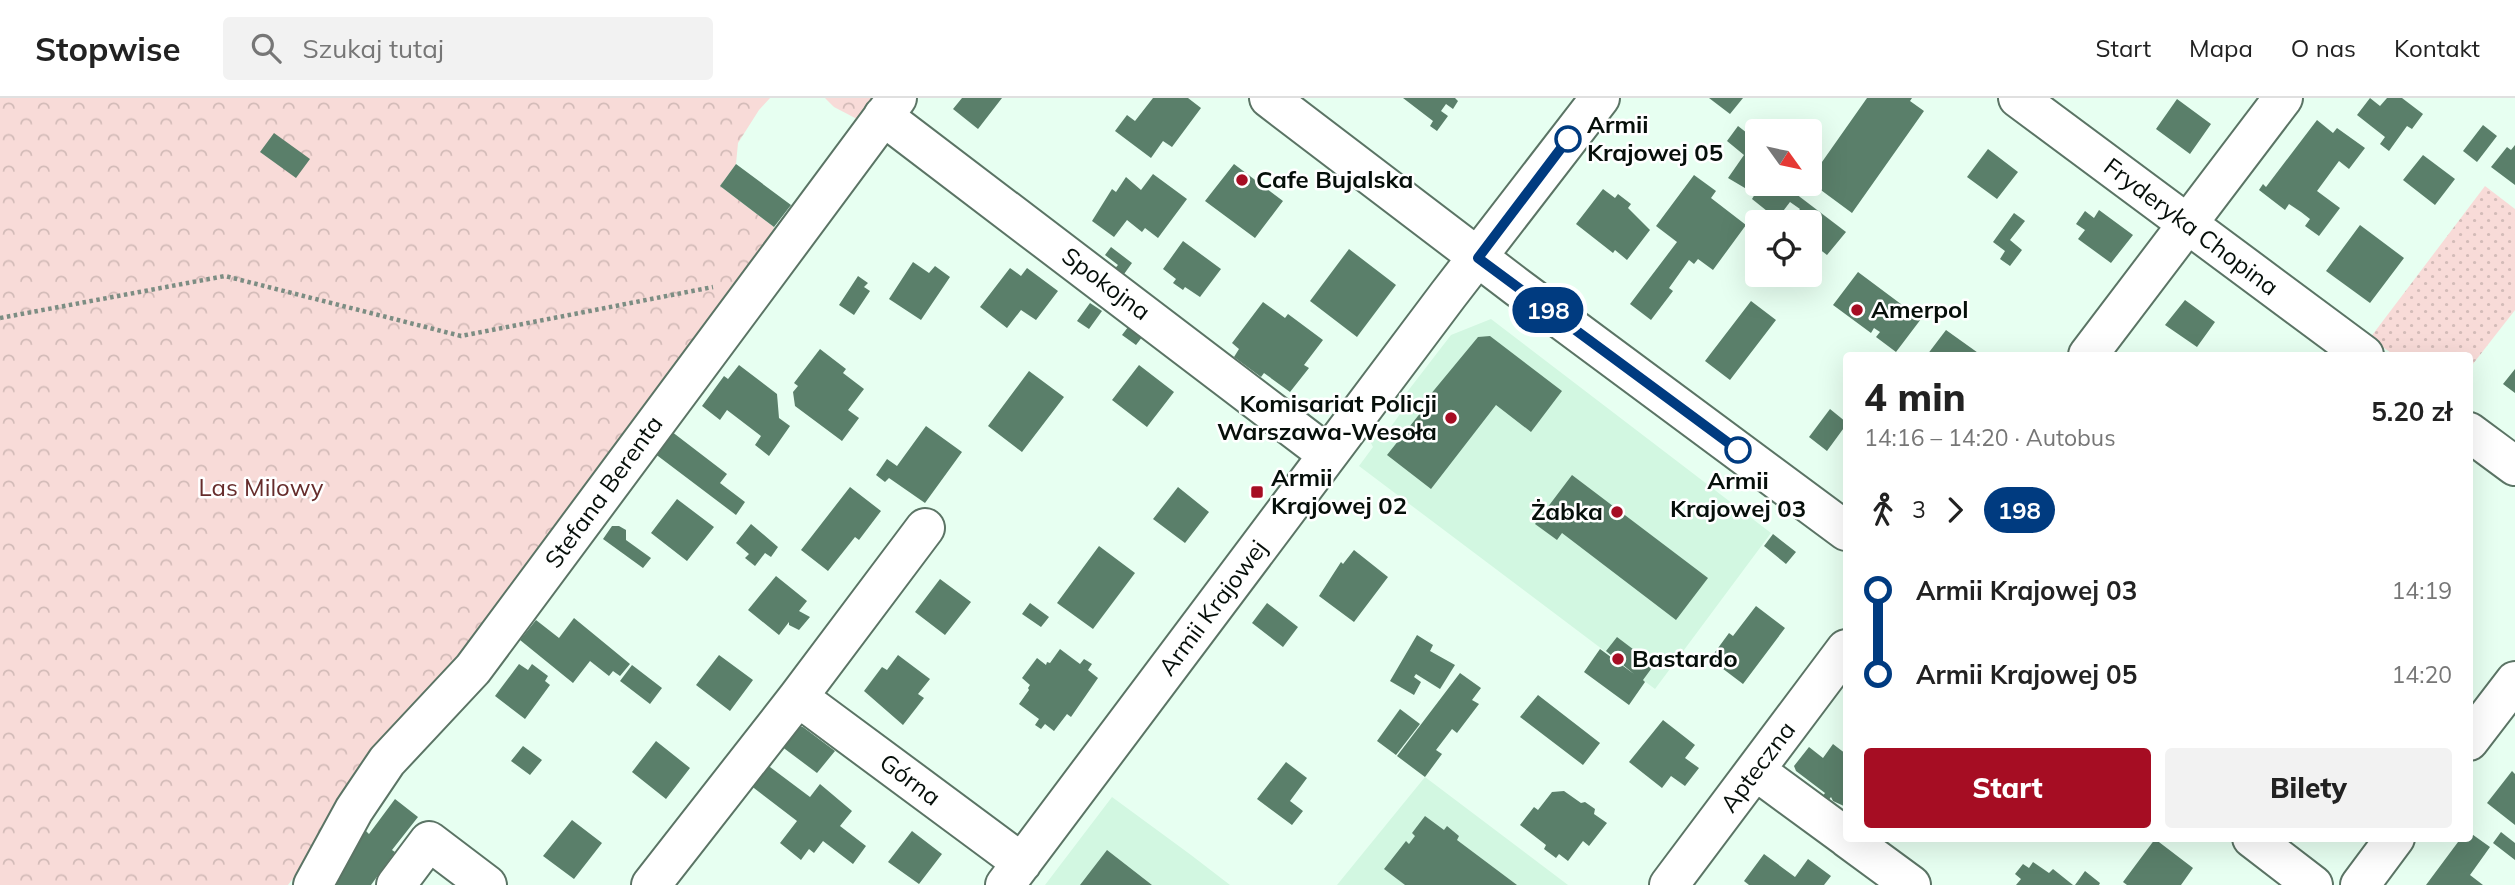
<!DOCTYPE html>
<html lang="pl">
<meta charset="utf-8">
<style>
body{margin:0;font-family:Mulish,sans-serif;background:#f2f2f2;color:#222;height:100vh;display:flex;flex-direction:column;font-size:26px;white-space:nowrap}
*{box-sizing:border-box;margin:0}
p{font-size:23px;color:#767676}
.icon{flex:none;width:38px;height:38px;fill:none;stroke:currentColor;stroke-width:2;stroke-linecap:round;stroke-linejoin:round}
.map{position:relative;flex:1;overflow:hidden}
.sheet{position:absolute;left:1843px;top:254px;width:630px;height:490px;display:flex;flex-direction:column;background:#fff;border-radius:7px;box-shadow:0 7px 28px #0002}
.sheet>*{flex:none}
.badge{padding:0 14px;border-radius:23px;font-size:24px;line-height:46px}
.needle{width:46px;rotate:123deg}
.buttons{position:absolute;left:1745px;top:21px;display:grid;gap:14px}
.buttons a{display:grid;place-items:center;width:77px;height:77px;border-radius:7px;background:#fff;box-shadow:0 7px 28px #0002;font-size:35px}
.map>.badge{position:absolute;translate:-50% -50%;box-shadow:0 0 0 4px #fff}
.legs{display:flex;align-items:center;gap:10px;height:77px;padding:0 21px;font-size:23px}
.legs p{margin-inline-start:auto}
.overview{display:flex;align-items:center;justify-content:space-between;height:119px;padding:0 21px}
h1{font-size:38px;font-weight:800;line-height:52px}
.cta{display:flex;gap:14px;margin-top:auto;padding:14px 21px}
.cta a{flex:1;height:80px;border-radius:7px;background:#a60d23;color:#fff;font-size:28px;font-weight:800;line-height:80px;text-align:center}
.cta a+a{background:#f2f2f2;color:#222}
ul{padding:0 21px;list-style:none}
li{display:flex;align-items:center;gap:24px;height:84px;font-size:26px}
li i{display:grid;place-items:center;width:10px;height:100%;margin:0 9px;background:currentColor}
li i::after{content:'';width:18px;height:18px;margin:-9px;border:5px solid;border-radius:50%;background:#fff}
li p{margin-inline-start:auto}
li:first-child i{background:linear-gradient(#0000 50%,currentColor 0)}
li:last-child i{background:linear-gradient(currentColor 50%,#0000 0)}
header{display:flex;align-items:center;gap:42px;box-sizing:border-box;height:98px;padding:0 35px;background:#fff;border-bottom:2px solid #e0e0e0}
header strong{font-size:33px}
nav{display:flex;gap:38px;margin-inline-start:auto;font-size:24px}
.search{width:490px;height:63px;background:#f2f2f2;display:flex;align-items:center;gap:18px;box-sizing:border-box;padding:0 24px;border-radius:7px;color:#767676;font-size:26px}
.map>svg:first-child{display:block}
.built{fill:#d2f7e1}
.grass{fill:url(#grass-dots)}
.forest{fill:url(#forest-crowns)}
.building{fill:#5a7f6a}
.lines{fill:none;stroke-linecap:round;stroke-linejoin:round}
.minor-casing{stroke:#5b7465;stroke-width:42}
.path{stroke:#7c8d83;stroke-width:4.5;stroke-dasharray:3.5 3.5;stroke-linecap:butt}
.minor{stroke:#fff;stroke-width:38}
.line-1-casing{stroke:#fff;stroke-width:16}
.line-1{stroke:#003b80;stroke-width:10}
.stop-1-dot{fill:#fff;stroke:#003b80;stroke-width:3.5}
.poi-dot{fill:#a60d23;stroke:#fff;stroke-width:2.5}
.labels{text-anchor:middle;stroke-width:5;stroke-linejoin:round;paint-order:stroke}
.stop-label{font-size:24px;font-weight:bold;fill:#060f0a;stroke:#fff;text-anchor:start}
.poi-label{font-size:24px;font-weight:bold;fill:#060f0a;stroke:#fff;text-anchor:start}
.street-label{font-size:24px;fill:#060f0a;stroke:#fff}
.park-label{font-size:24px;fill:#662c2b;stroke:#fff}
</style>
<header>
<strong>Stopwise</strong>
<div class="search"><svg class="icon" aria-label="search" viewBox="0 0 24 24"><circle cx="10" cy="10" r="6"/><path d="M15 15l6 6"/></svg>Szukaj tutaj</div>
<nav><a>Start</a><a>Mapa</a><a>O nas</a><a>Kontakt</a></nav>
</header>
<div class="map">
<svg width="2515" height="787" viewBox="0 0 2515 787">
<defs>
<pattern id="grass-dots" width="8" height="8" patternUnits="userSpaceOnUse" patternTransform="scale(1.75)"><rect width="8" height="8" fill="#f8dbd8"/><path d="M2 2h.1M6 6h.1" fill="none" stroke="#d3bbb8" stroke-width="1.8" stroke-linecap="round"/></pattern>
<pattern id="forest-crowns" width="20" height="18" patternUnits="userSpaceOnUse" patternTransform="scale(1.75)"><rect width="20" height="18" fill="#f8dbd8"/><path d="M2 6a3 3 0 1 1 6 0M12 15a3 3 0 1 1 6 0" fill="none" stroke="#d3bbb8"/></pattern>
</defs>
<rect width="100%" height="100%" fill="#e7fff1"/>
<!-- built -->
<path class="built" d="M1491 221 1771 435 1655 591 1359 368 1373 349 1370 343 1378 333 1385 337 1400 316 1394 311 1451 237Z
M1425 679 1568 787H1337Z
M1112 699 1191 757 1230 787H1045Z"/>
<!-- grass -->
<path class="grass" d="M2485 88 2515 111V212L2469 271V257H2394L2370 240Z"/>
<!-- forest -->
<path class="forest" d="M0 0H770L759 12 738 45 736 66 720 88 774 129 765 161 288 787H0Z
M825 0H873L857 21 834 9Z"/>
<!-- building -->
<path class="building" d="M962 0H1002L978 31 953 11Z
M1153 0H1188L1201 10 1172 49 1163 43 1151 60 1115 33 1127 17 1135 23Z
M1403 0H1455L1458 3 1453 11 1446 6 1441 13 1448 18 1437 33 1430 28 1433 23Z
M1709 0H1743L1730 16Z
M1867 0H1912L1910 3 1924 13 1852 115 1810 84V81Z
M2370 0 2380 8 2387 0H2402L2423 16 2412 31 2407 28 2389 53 2380 46 2385 39 2357 17Z
M2177 1 2211 26 2190 56 2156 31Z
M1757 21 1771 30 1768 33H1757V49L1749 60 1757 66V86H1783L1846 134 1827 157 1810 144V124H1790L1800 111 1790 104 1777 121 1752 101 1755 96 1728 80 1744 57 1727 43 1738 28 1747 35Z
M2317 22 2333 35 2337 30 2365 50 2349 71 2339 63 2317 93 2340 110 2319 138 2305 128 2310 121 2301 114 2289 106 2285 112 2259 92 2263 86 2266 89Z
M2483 27 2497 38 2477 64 2463 53Z
M274 35 310 61 296 80 260 54Z
M2515 47V87L2491 69 2507 49 2511 52Z
M1988 51 2018 74 1997 101 1967 79Z
M2423 57 2455 81 2435 107 2403 82Z
M736 66 791 107 774 129 720 88Z
M1234 66 1283 103 1255 140 1205 103Z
M1153 76 1187 101 1158 140 1145 130 1142 134 1127 122 1114 139 1092 123 1112 91 1116 94 1126 79 1141 92Z
M1694 77 1716 93 1711 100 1746 127 1713 172 1698 161 1694 166 1689 162 1669 190 1673 193 1651 222 1630 206 1677 144 1656 128Z
M1603 91 1615 100 1618 96 1631 106 1628 110 1650 132 1627 162 1615 152 1613 155 1576 126Z
M2099 112 2133 137 2111 165 2078 141 2085 132 2076 126 2085 113 2094 120Z
M2014 115 2025 123 2010 142 2022 152 2010 168 2000 161 2005 153 1993 144Z
M2360 127 2404 160 2370 205 2326 173Z
M1183 143 1221 171 1200 199 1185 189 1183 192 1173 185 1176 181 1163 171Z
M1111 149 1132 165 1119 183 1110 176 1118 167 1105 157Z
M1349 151 1396 187 1357 239 1310 203Z
M913 164 929 175 935 168 950 179 921 222 889 201Z
M1010 170 1021 178 1027 170 1058 193 1036 222 1021 212 1007 230 980 209Z
M1858 174 1921 221 1896 254 1876 239 1880 234 1874 230 1871 235 1833 207Z
M858 178 868 185 864 189 870 193 854 217 839 207Z
M2185 202 2215 224 2197 249 2165 227Z
M1751 203 1776 222 1730 282 1705 263Z
M1263 204 1285 220 1288 216 1323 242 1304 267 1309 270 1290 294 1264 275 1261 279 1234 259 1239 251 1232 245Z
M1090 205 1102 213 1089 231 1077 223Z
M1135 220 1149 230 1136 247 1122 237Z
M1946 232 1981 257H1927Z
M1490 238 1562 293 1531 334 1496 307 1431 391 1387 357 1433 299 1430 297 1478 239Z
M820 251 846 271 843 275 864 291 848 312 859 320 842 343 795 308 793 294 798 288 794 285Z
M739 267 777 296 779 320 790 328 769 358 755 347 761 338 727 312 720 322 702 308 724 278 728 281Z
M1139 267 1174 294 1147 329 1112 302Z
M2515 271V295L2503 286Z
M1029 273 1064 299 1022 354 988 328Z
M1830 311 1846 324V327L1827 353 1809 339Z
M926 328 962 354 925 405 889 380 885 384 876 377 887 361 897 368Z
M667 330 727 376 720 385 745 404 736 417 650 352Z
M1572 377 1708 480 1676 522 1562 435 1557 442 1535 426Z
M850 389 881 413 859 442 855 439 828 473 801 452Z
M1178 389 1209 414 1185 445 1153 421Z
M677 401 714 429 687 463 651 435Z
M751 426 778 449 771 459 765 455 755 468 745 460 749 456 736 445Z
M612 428H619L626 432V442L651 460 643 470 603 441Z
M1773 436 1796 454 1786 466 1764 448Z
M1099 448 1135 475 1093 531 1057 505Z
M1354 452 1388 479 1354 524 1319 498 1341 464 1343 466Z
M776 478 807 503 799 513 810 519 799 532 789 527V524L779 537 748 512Z
M940 481 971 504 945 537 915 514Z
M1030 505 1049 519 1041 529 1022 516Z
M1267 505 1298 529 1283 549 1252 525Z
M1756 508 1785 530 1743 586 1710 561 1729 535 1733 538Z
M574 520 630 566 620 578 613 573 609 578 590 563 573 585 520 542 536 522 559 540Z
M1417 537 1433 547 1430 553 1455 567 1440 591 1416 576 1414 579 1421 584 1414 597 1390 583Z
M1617 539 1654 567 1643 582 1645 584 1629 607 1584 574 1600 551 1634 576 1606 553Z
M1060 551 1080 566 1084 561 1092 566 1088 572 1098 580 1071 619 1067 616 1054 633 1045 626 1041 631 1035 627 1039 621 1019 606 1029 592 1028 590 1030 587 1022 580 1037 560 1046 567 1047 564 1050 565Z
M719 557 753 582 730 613 696 587Z
M898 557 930 581 918 596 924 600 903 627 864 593 882 569 887 572Z
M519 566 528 572 532 566 548 578 545 583 550 587 525 621 495 598Z
M632 567 662 590 650 606 620 583Z
M1460 575 1481 590 1472 602 1479 606 1457 635 1452 631 1436 652 1442 656 1425 679 1397 658Z
M1538 597 1600 645 1583 667 1520 619Z
M1400 611 1420 626 1396 657 1377 643Z
M1663 622 1695 647 1685 660 1699 670 1685 688 1671 678 1662 690 1629 664Z
M796 629H803L835 653 817 675 781 648Z
M656 643 690 670 666 701 632 674Z
M1833 646 1846 656V709L1833 703 1831 699 1828 703 1822 699 1825 695 1796 673 1794 668 1809 649 1823 660Z
M523 648 542 662 530 677 511 663Z
M1286 664 1307 680 1290 703 1303 713 1292 727 1257 701Z
M766 666 810 699 820 686 852 713 840 728 866 748 853 766 823 743 814 755 809 751 801 762 780 745 797 723 750 687Z
M2512 673 2515 676V727L2487 705Z
M1564 693 1581 705 1585 704 1595 711 1594 716 1607 725 1589 748 1583 743 1568 763 1559 756 1556 760 1544 751 1546 747 1520 727 1534 709 1538 712 1552 694Z
M395 701 418 719 392 752 395 754 371 787H330L339 769 366 733 369 736Z
M1425 718 1444 732 1447 728 1459 738 1457 742 1517 787H1405L1384 771 1406 743 1409 746 1415 738 1412 735Z
M572 722 602 745 574 781 543 758Z
M912 733 942 756 919 786 888 764Z
M2469 734 2490 749 2470 777 2483 787H2426L2461 740H2469Z
M2501 734 2515 745V762L2493 745Z
M2155 741 2193 770 2181 787H2127L2123 784Z
M1107 752 1152 787H1080Z
M1764 756 1795 779 1808 761 1831 778 1824 787H1749L1744 783Z
M2033 764 2049 775 2053 771 2073 787H2016L2021 781 2015 776 2023 766 2029 770Z
M2085 773 2100 785 2099 787H2075Z"/>
<g class="lines">
<defs>
<path id="minor" d="M1269 0 1517 189 1846 433
M2018 0 2364 257
M883 18 1327 356
M2088 257 2283 0
M2469 334 2515 368
M798 599 1022 765
M2469 643 2515 583
M1756 673 1846 739
M1847 740 1911 787
M2252 740 2313 787
M313 787 354 712 387 663 473 571 897 0
M396 787 429 743 487 787
M651 787 798 599 925 430
M1005 787 1448 197 1600 0
M1669 787 1846 551
M2360 787 2395 740"/>
</defs>
<!-- minor casing -->
<use href="#minor" class="minor-casing"/>
<!-- path -->
<path class="path" d="M0 220 225 178 461 238 713 189"/>
<!-- minor -->
<use href="#minor" class="minor"/>
</g>
<g class="lines">
<defs>
<path id="line-1" d="M1568 41 1478 160 1738 352"/>
</defs>
<!-- line-1 casing -->
<use href="#line-1" class="line-1-casing"/>
<!-- line-1 -->
<use href="#line-1" class="line-1"/>
</g>
<!-- markers -->
<g class="stop-1-dot">
<circle cx="1568" cy="41" r="12"/>
<circle cx="1738" cy="352" r="12"/>
</g>
<g class="poi-dot">
<circle cx="1242" cy="82" r="7"/>
<circle cx="1857" cy="212" r="7"/>
<circle cx="1451" cy="320" r="7"/>
<rect x="1250" y="387" width="14" height="14" rx="3.5"/>
<circle cx="1617" cy="414" r="7"/>
<circle cx="1618" cy="561" r="7"/>
</g>
<g class="labels">
<!-- stop labels -->
<g class="stop-label">
<text x="1587" y="35">Armii<tspan x="1587" dy="28">Krajowej 05</tspan></text>
<text x="1738" y="391" text-anchor="middle">Armii<tspan x="1738" dy="28">Krajowej 03</tspan></text>
</g>
<!-- poi labels -->
<g class="poi-label">
<text x="1256" y="90">Cafe Bujalska</text>
<text x="1871" y="220">Amerpol</text>
<text x="1437" y="314" text-anchor="end">Komisariat Policji<tspan x="1437" dy="28">Warszawa-Wesoła</tspan></text>
<text x="1271" y="388">Armii<tspan x="1271" dy="28">Krajowej 02</tspan></text>
<text x="1603" y="422" text-anchor="end">Żabka</text>
<text x="1632" y="569">Bastardo</text>
</g>
<!-- street labels -->
<g class="street-label">
<text transform="translate(2191 129) rotate(37)" y="8">Fryderyka Chopina</text>
<text transform="translate(1106 186) rotate(37)" y="8">Spokojna</text>
<text transform="translate(604 394) rotate(-54)" y="8">Stefana Berenta</text>
<text transform="translate(1213 510) rotate(-53)" y="8">Armii Krajowej</text>
<text transform="translate(1758 669) rotate(-53)" y="8">Apteczna</text>
<text transform="translate(910 682) rotate(37)" y="8">Górna</text>
</g>
<!-- park labels -->
<g class="park-label">
<text x="261" y="398">Las Milowy</text>
</g>
</g>
</svg>
<div class="buttons">
<a><svg class="needle" viewBox="-14 -14 28 28"><path d="M0-13l5 13h-10z" fill="#e53935"/><path d="M0 13l5-13h-10z" fill="#767676"/></svg></a>
<a><svg class="icon" aria-label="locate" viewBox="0 0 24 24"><circle cx="12" cy="12" r="6"/><path d="M12 2v4M12 18v4M2 12h4M18 12h4"/></svg></a>
</div>
<b class="badge" style="left:1548px;top:212px;background:#003b80;color:#fff">198</b>
<section class="sheet">
<div class="overview"><div><h1>4 min</h1><p>14:16 – 14:20 · Autobus</p></div><b>5.20 zł</b></div>
<div class="legs"><svg class="icon" aria-label="walk" viewBox="0 0 24 24"><circle cx="13" cy="4" r="2"/><path d="M13 8l-2 6 4 7M11 14l-3 7M7 12l3-4h3l4 4"/></svg>3<svg class="icon" aria-label="forward" viewBox="0 0 24 24"><path d="M9 5l7 7-7 7"/></svg><b class="badge" style="background:#003b80;color:#fff">198</b></div>
<ul>
<li><i style="color:#003b80"></i><b>Armii Krajowej 03</b><p>14:19</p></li>
<li><i style="color:#003b80"></i><b>Armii Krajowej 05</b><p>14:20</p></li>
</ul>
<div class="cta"><a>Start</a><a>Bilety</a></div>
</section>
</div>
